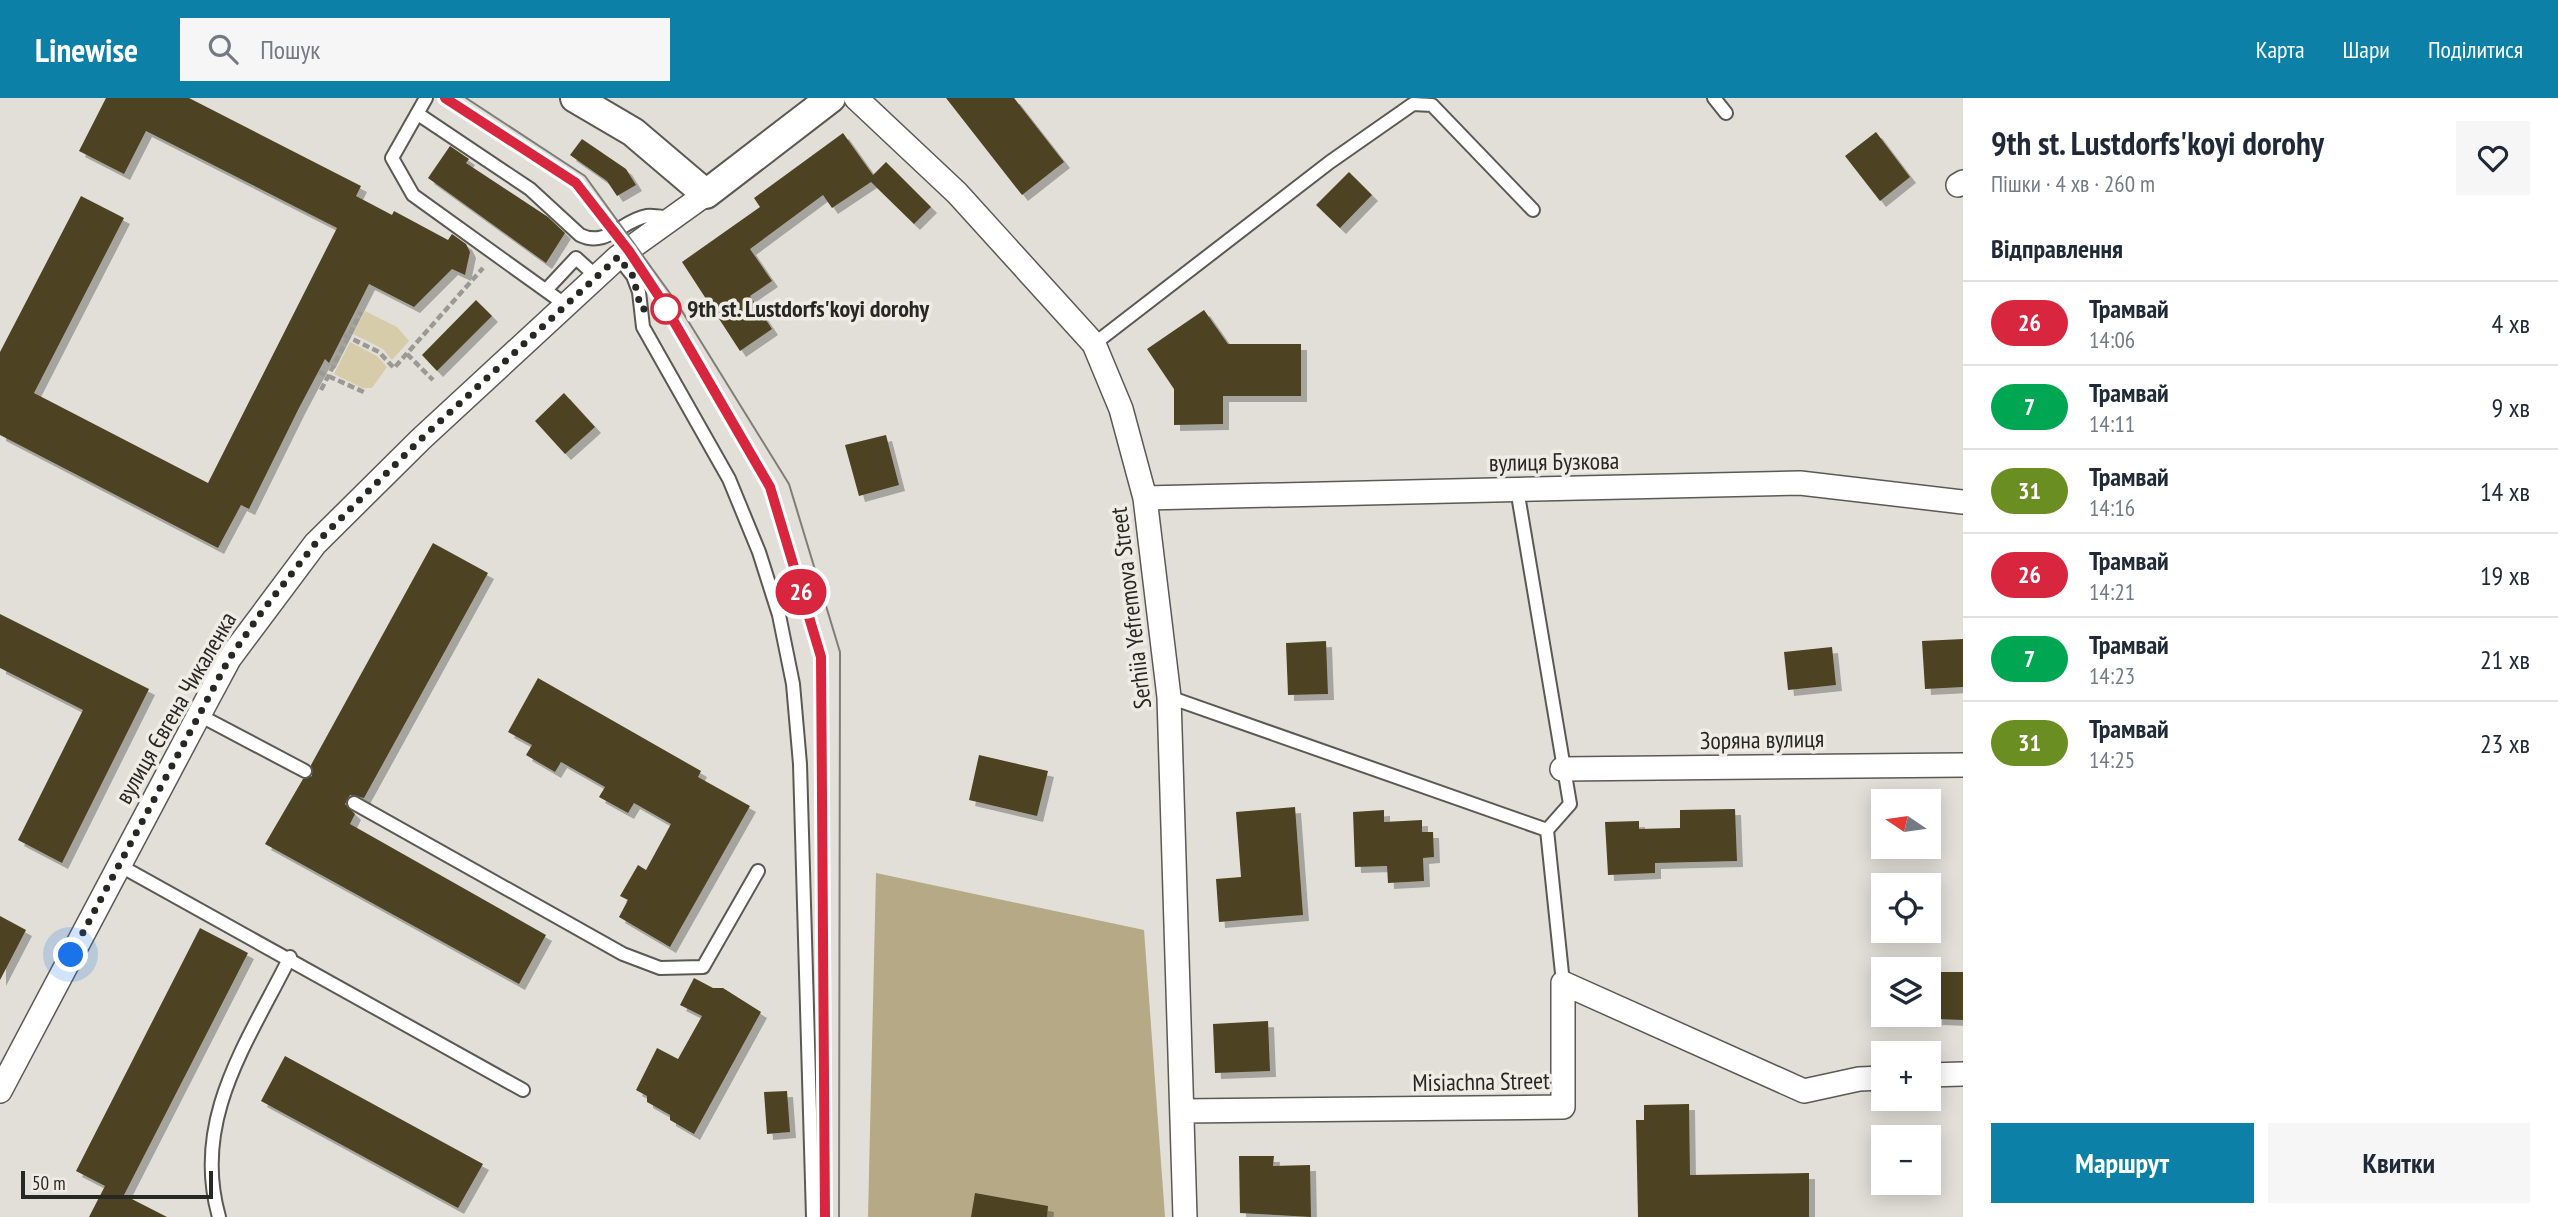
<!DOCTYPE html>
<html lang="uk">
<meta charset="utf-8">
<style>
body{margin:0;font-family:"PT Sans Narrow",sans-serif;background:#f6f6f7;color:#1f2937;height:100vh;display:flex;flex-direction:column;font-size:26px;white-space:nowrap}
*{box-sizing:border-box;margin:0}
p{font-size:23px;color:#747a83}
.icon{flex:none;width:38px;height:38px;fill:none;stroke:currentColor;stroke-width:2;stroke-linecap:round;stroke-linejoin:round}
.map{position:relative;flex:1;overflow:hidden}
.details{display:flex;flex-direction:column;background:#fff;width:595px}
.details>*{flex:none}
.badge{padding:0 14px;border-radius:23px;font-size:24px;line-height:46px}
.needle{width:46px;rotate:283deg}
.controls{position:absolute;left:1871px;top:691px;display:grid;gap:14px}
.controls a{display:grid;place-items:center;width:70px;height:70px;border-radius:0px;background:#fff;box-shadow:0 4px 18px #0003;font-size:35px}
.scale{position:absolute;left:21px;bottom:18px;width:192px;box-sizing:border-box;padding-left:7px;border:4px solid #272724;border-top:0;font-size:19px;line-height:24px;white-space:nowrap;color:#272724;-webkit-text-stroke:5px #eeece5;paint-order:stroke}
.you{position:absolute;width:35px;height:35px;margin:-18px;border:5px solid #fff;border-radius:50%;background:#1a73e8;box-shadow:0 0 0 10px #1a73e833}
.map>.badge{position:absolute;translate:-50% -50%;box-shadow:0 0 0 4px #fff}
h2{padding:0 28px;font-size:26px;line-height:63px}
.round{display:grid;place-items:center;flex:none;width:74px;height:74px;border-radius:0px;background:#f6f6f7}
.summary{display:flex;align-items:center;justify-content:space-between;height:119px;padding:0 28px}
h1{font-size:33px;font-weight:700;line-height:52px}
.button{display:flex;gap:14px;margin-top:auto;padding:14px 28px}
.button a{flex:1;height:80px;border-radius:0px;background:#0c80a7;color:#fff;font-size:28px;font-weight:700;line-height:80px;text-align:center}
.button a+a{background:#f6f6f7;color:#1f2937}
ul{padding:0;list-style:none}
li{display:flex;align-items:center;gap:21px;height:84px;padding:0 28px;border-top:2px solid #e0e1e3}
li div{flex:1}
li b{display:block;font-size:26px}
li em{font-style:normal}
li .badge{min-width:77px;font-weight:700;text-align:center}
header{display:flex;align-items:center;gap:42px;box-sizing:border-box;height:98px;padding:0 35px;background:#0c80a7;color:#fff}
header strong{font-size:33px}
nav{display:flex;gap:38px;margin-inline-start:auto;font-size:24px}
.search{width:490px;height:63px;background:#f6f6f7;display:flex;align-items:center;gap:18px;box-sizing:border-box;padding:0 24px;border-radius:0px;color:#747a83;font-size:26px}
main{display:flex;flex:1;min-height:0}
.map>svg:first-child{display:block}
.green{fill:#d6ccaa}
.forest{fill:#b5aa85}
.building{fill:#4d4321;filter:url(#shadow)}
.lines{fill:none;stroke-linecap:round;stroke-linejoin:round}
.service-casing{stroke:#5b5953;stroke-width:16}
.minor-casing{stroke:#5b5953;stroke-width:26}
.tertiary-casing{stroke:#5b5953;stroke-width:32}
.path{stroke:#9b9994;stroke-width:4.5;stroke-dasharray:7 3.5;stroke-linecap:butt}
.service{stroke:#fff;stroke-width:12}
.minor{stroke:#fff;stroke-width:23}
.tertiary{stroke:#fff;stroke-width:28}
.tram{stroke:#7e7d78;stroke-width:2}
.line-casing{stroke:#fff;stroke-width:16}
.line{stroke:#d7263d;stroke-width:10}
.walk{stroke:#272724;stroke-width:7;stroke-dasharray:0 12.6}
.stop-dot{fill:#fff;stroke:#d7263d;stroke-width:3.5}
.labels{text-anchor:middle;stroke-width:7;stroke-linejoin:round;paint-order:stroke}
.stop-label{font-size:24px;font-weight:bold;fill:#272724;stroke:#eeece5;text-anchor:start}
.street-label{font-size:24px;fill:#272724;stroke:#eeece5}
</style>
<header>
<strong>Linewise</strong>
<div class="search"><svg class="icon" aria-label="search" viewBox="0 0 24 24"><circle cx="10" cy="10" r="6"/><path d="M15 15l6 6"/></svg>Пошук</div>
<nav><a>Карта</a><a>Шари</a><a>Поділитися</a></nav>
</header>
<main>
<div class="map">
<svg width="1963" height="1119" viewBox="0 0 1963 1119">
<defs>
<filter id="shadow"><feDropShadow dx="6" dy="6" stdDeviation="0" flood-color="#0004"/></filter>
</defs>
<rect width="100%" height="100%" fill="#e1dfd8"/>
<!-- green -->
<path class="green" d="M365 213 397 229 409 243 392 262 383 251 353 236Z
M350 244 377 258 387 269 372 290H362L334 276Z"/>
<!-- forest -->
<path class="forest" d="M876 775 1144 832 1165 1119H868Z"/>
<!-- building -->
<path class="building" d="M106 0H189L361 88 356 98 392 117 394 113 448 142 452 136 466 146 470 154 465 177 452 171 414 209 369 186 329 265 325 261 299 310 249 411 241 407 218 450 0 337V254L81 98 124 120 34 295 208 385 337 130 146 33 124 76 79 53Z
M946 0H1014L1064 64 1022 97Z
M1876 34 1910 79 1880 103 1845 58Z
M843 35 873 77 886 64 931 109 914 126 871 84 832 110 823 97 750 151 772 183 750 198 772 231 740 253 682 164 760 109 754 100Z
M582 41 626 71 636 87 617 98 607 83 570 57Z
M450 48 469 61 466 65 548 119 565 135 546 165 428 80Z
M1349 74 1372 97 1340 130 1316 107Z
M476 202 492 218 437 273 422 257Z
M1204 212 1228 246H1301V298H1223V326L1174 327V291L1147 251Z
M564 295 595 329 565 356 535 323Z
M886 337 899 387 859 398 845 347Z
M433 445 488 475 364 700 350 697 345 706 355 716 350 726 546 837 519 886 265 746 303 681 312 678 311 667Z
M0 516 149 591 62 765 18 742 83 612 0 570Z
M1963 541V589L1925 591 1922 543Z
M1326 543 1328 596 1288 597 1286 545Z
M1832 549 1836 587 1788 592 1784 554Z
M538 580 701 673 698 679 750 708 670 849 619 819 628 802 620 798 638 767 646 772 671 726 634 705 628 715 599 699 605 689 561 664 555 674 526 657 532 647 508 634Z
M979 657 1048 673 1037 718 969 702Z
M1295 709 1303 817 1219 824 1216 781 1241 779 1236 714Z
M1735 711 1737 763 1655 765V775L1608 777 1605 724 1639 723V731L1680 730V712Z
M1384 712V724L1422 722V734H1433L1434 759 1423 760 1424 783 1388 785 1387 768 1355 769 1353 714Z
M0 818 26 832 0 882Z
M200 830 248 855 124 1097 167 1119H89L105 1088 76 1073Z
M1937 874H1963V922L1936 921Z
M694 880 713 890H723L761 914 694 1036 670 1022V1017L647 1004V998L636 992 657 950 678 961 702 918 680 907Z
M1268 923 1270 973 1215 975 1213 926Z
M285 958 483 1066 458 1110 261 1003Z
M787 993 790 1034 767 1036 764 994Z
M1689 1006 1690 1077 1809 1075V1119H1638L1636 1022H1644V1007Z
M1239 1058H1274L1273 1068 1310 1067 1311 1119 1240 1115Z
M975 1095 1048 1108 1047 1119H971Z"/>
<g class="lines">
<defs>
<path id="service" d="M426 0 392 60 413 97 566 207
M1714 0 1726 15
M418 16 530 91 580 137C607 150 622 122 647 118 653 117 662 119 669 120
M618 159 633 178 639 194 643 229 729 381 759 454 779 517 793 586 800 666 813 1119
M547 191 576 160 597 179
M1094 246 1330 64 1413 6 1432 7 1533 112
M1517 391 1570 706 1547 732 1563 885
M1169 599 1547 732
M199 617 305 673
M354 705 623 856 660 870 703 869 758 773
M117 766 523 992
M219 1119C191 1021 248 944 290 859"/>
<path id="minor" d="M856 0 957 95 1094 246 1121 311 1145 400 1169 599 1185 1119
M1958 87 1963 84
M1145 400 1800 385 1963 404
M1562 671 1963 667
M1928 977 1963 976
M0 993 199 617 229 561 315 446 421 341 618 159 706 96
M1183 1013 1563 1009V885L1804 993 1859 981 1883 980"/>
<path id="tertiary" d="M575 0 633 34 706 96 831 0"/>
</defs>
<!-- service casing -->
<use href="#service" class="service-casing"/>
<!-- minor casing -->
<use href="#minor" class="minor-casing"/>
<!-- tertiary casing -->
<use href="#tertiary" class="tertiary-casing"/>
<!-- path -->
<path class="path" d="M344 237 379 254 394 270 483 170
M407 256 433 282
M319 274 366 295
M321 292 361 214"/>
<!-- service -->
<use href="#service" class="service"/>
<!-- minor -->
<use href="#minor" class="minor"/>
<!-- tertiary -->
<use href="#tertiary" class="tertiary"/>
<!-- tram -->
<path class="tram" d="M445 0 576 85 629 153 662 203 770 389 821 559 825 1119
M466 0 585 78 677 205 789 386 840 554 839 1119"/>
</g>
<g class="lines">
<defs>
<path id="line" d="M445 0 576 85 629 153 662 203 770 389 821 559 825 1119"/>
</defs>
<!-- line casing -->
<use href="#line" class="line-casing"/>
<!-- line -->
<use href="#line" class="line"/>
<!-- walk -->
<path class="walk" d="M71 857 229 561 263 512 315 446 421 341 618 159 633 178 641 211H666"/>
</g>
<!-- markers -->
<circle class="stop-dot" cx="666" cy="211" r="14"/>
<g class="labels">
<!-- stop labels -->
<g class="stop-label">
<text x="687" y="219">9th st. Lustdorfs'koyi dorohy</text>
</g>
<!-- street labels -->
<g class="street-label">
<text transform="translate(1554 364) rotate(-1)" y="8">вулиця Бузкова</text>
<text transform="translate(1131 510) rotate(-97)" y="8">Serhiia Yefremova Street</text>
<text transform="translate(176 610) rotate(-60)" y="8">вулиця Євгена Чикаленка</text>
<text transform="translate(1762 642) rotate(-1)" y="8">Зоряна вулиця</text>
<text transform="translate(1481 984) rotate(-1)" y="8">Misiachna Street</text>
</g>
</g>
</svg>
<div class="controls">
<a><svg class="needle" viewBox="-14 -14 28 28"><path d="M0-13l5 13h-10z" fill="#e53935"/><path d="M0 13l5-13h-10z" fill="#747a83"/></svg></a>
<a><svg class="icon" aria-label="locate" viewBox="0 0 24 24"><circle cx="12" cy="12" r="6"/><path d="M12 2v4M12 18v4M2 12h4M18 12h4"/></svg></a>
<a><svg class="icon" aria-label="layers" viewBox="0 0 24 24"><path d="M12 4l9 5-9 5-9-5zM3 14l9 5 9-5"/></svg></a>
<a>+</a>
<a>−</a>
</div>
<div class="scale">50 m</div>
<div class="you" style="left:71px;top:857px"></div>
<b class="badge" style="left:801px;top:494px;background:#d7263d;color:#fff">26</b>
</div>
<section class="details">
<div class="summary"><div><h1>9th st. Lustdorfs'koyi dorohy</h1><p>Пішки · 4 хв · 260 m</p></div><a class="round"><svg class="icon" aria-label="heart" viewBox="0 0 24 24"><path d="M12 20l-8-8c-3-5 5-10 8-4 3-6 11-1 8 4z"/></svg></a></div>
<h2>Відправлення</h2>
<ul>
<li><span class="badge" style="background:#d7263d;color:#fff">26</span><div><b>Трамвай</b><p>14:06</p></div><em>4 хв</em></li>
<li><span class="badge" style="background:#00a651;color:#fff">7</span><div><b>Трамвай</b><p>14:11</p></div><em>9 хв</em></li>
<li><span class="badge" style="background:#6b8e23;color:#fff">31</span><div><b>Трамвай</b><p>14:16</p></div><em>14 хв</em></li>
<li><span class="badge" style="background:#d7263d;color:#fff">26</span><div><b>Трамвай</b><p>14:21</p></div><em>19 хв</em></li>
<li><span class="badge" style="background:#00a651;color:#fff">7</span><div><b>Трамвай</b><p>14:23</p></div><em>21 хв</em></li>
<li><span class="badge" style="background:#6b8e23;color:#fff">31</span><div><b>Трамвай</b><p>14:25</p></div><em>23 хв</em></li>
</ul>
<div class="button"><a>Маршрут</a><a>Квитки</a></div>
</section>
</main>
